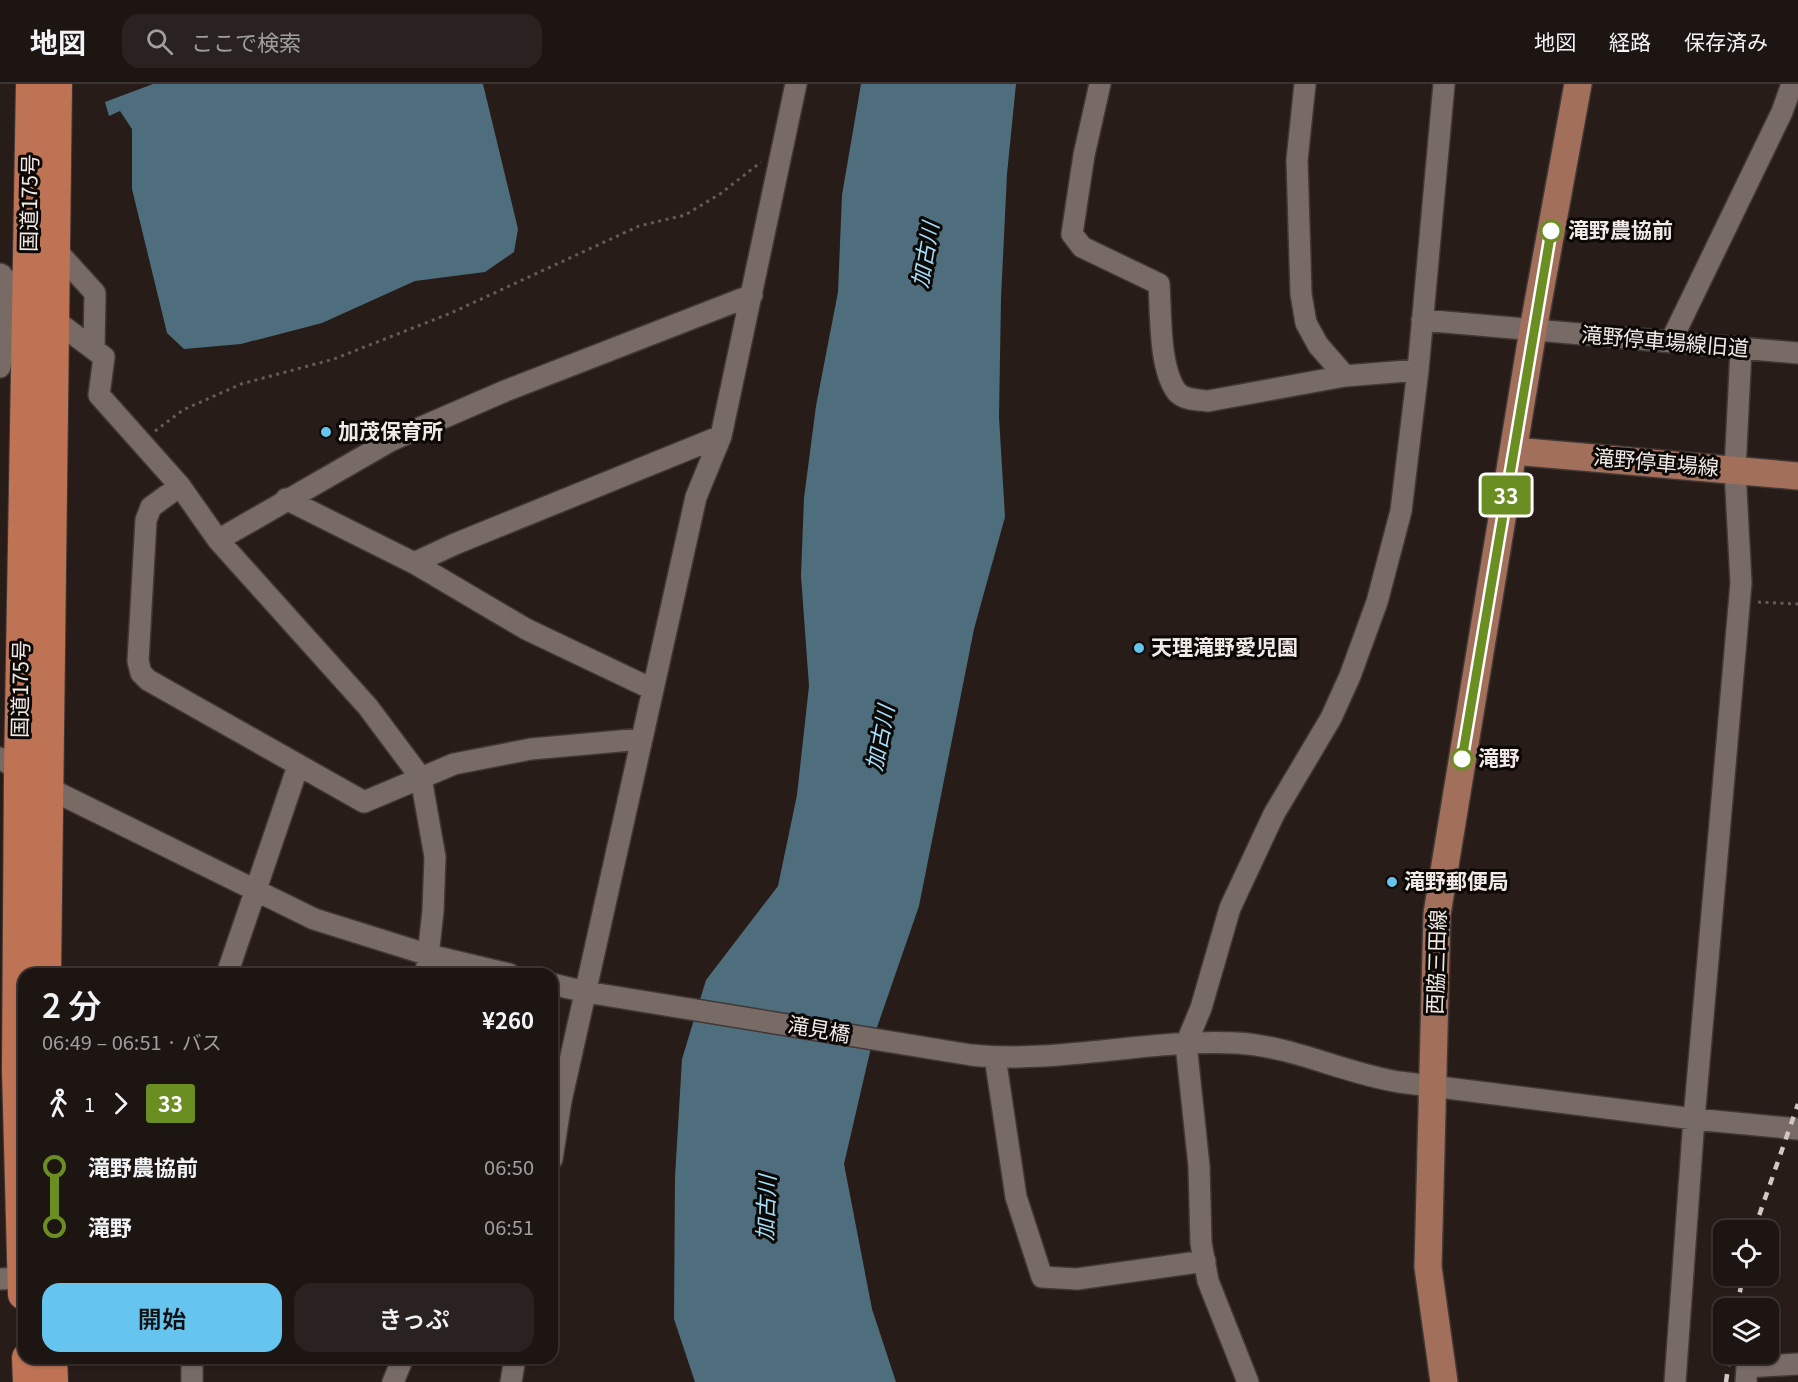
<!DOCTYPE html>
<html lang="ja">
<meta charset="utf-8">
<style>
body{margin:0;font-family:Georgia,"Noto Sans JP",serif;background:#2a2220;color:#f1f3f6;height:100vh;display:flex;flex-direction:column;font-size:22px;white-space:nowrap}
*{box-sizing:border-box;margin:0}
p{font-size:20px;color:#a09f9f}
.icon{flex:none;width:33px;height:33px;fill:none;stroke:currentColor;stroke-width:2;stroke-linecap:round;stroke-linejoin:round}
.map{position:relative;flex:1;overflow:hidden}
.side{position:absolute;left:18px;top:884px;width:540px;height:396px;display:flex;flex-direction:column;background:#1d1512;border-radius:18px;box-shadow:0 2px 4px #0004,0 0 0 2px #3b3432}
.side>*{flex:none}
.badge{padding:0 12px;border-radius:4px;font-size:21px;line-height:39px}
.controls{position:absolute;left:1713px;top:1136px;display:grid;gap:12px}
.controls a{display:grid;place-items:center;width:66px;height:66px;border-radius:12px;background:#1d1512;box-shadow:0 2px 4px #0004,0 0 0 2px #3b3432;font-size:30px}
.map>.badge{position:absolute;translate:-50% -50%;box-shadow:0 0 0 3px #fff}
.legs{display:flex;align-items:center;gap:9px;height:66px;padding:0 24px;font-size:20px}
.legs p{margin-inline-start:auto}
.head{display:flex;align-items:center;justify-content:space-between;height:102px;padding:0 24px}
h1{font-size:33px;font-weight:600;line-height:45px}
.primary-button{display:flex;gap:12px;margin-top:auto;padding:12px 24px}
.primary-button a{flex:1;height:69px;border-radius:18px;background:#65c5ef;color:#111;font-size:24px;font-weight:600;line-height:69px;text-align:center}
.primary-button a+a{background:#2a2220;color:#f1f3f6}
ul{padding:0 24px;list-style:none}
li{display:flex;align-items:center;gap:21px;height:60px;font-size:22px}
li i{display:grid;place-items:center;width:9px;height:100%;margin:0 8px;background:currentColor}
li i::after{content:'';width:15px;height:15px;margin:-8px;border:4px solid;border-radius:50%;background:#1d1512}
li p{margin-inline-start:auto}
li:first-child i{background:linear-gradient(#0000 50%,currentColor 0)}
li:last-child i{background:linear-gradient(currentColor 50%,#0000 0)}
header{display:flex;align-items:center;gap:36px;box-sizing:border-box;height:84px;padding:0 30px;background:#1d1512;border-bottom:2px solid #3b3432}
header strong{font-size:28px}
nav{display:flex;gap:33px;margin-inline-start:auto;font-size:21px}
.search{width:420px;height:54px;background:#2a2220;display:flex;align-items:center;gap:15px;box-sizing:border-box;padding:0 21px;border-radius:18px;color:#a09f9f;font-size:22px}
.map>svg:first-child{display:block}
.water{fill:#4f6e7d}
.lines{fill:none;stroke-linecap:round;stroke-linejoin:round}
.minor-casing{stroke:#413836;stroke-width:24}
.major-casing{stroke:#413836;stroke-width:30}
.highway-casing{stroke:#413836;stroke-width:34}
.path{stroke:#655b58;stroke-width:3;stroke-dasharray:3 4.5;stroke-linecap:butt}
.minor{stroke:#786a65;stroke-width:21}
.major{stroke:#a26f5b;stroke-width:27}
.highway{stroke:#be7354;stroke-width:32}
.rail{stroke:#d0c8c4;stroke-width:4.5;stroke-dasharray:8 8;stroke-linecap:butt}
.line-1-casing{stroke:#fff;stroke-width:14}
.line-1{stroke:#6b8e23;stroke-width:9}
.stop-1-dot{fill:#fff;stroke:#6b8e23;stroke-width:3}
.poi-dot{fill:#65c5ef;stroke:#0c0806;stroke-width:2}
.labels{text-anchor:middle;stroke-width:6;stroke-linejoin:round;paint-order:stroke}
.street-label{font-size:21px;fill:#f1e9e6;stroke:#0c0806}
.stop-label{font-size:21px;font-weight:bold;fill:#f1e9e6;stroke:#0c0806;text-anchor:start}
.poi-label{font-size:21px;font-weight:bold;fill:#f1e9e6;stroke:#0c0806;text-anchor:start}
.water-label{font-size:22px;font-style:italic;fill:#a2defb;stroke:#0c0806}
</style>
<header>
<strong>地図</strong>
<div class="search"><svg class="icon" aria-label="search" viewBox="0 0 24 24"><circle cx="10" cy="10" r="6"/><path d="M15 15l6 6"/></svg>ここで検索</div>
<nav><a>地図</a><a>経路</a><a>保存済み</a></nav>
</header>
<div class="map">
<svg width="1798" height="1298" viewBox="0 0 1798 1298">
<rect width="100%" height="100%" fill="#271c18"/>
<!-- water -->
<path class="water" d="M153 0H483L518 145 514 168 485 188 415 197 322 239 241 260 184 265 167 249 132 105V45L120 27 109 32 105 18Z
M861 0H1016L1007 90 1001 214 999 333 1005 433 974 545 919 822 873 955 844 1080 872 1225 896 1298H695L674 1235 675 1093 682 975 706 896 778 802 797 711 809 602 801 492 804 414 816 322 838 208 842 111Z"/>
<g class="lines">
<defs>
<path id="minor" d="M1100 0 1084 71 1072 150 1082 163 1159 200C1161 230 1159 285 1177 308 1184 316 1198 316 1208 317L1345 292 1318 261 1306 239 1301 210 1297 76 1305 0
M55 165 95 209 94 265
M0 190 28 216 104 273 99 311 180 402 218 456 368 623 421 694 435 773 433 827 426 890
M1422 236 1798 269
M1671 257 1782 28 1792 0
M0 283 3 263 2 191
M1345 292 1418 286
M180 402 151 423 146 436 138 577 141 589 148 596 364 718 454 680 531 665 642 655
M286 415 414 479 526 545 652 605
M218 456 392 356 505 307 752 211
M414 479 455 460 721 352
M0 674 46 703 314 835 429 871 509 890
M227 890 298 682
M552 900 586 908 971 971C1059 980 1147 955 1236 959 1293 962 1343 989 1399 998L1694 1035 1798 1045
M995 973 1016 1113 1042 1193 1077 1195 1205 1177
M552 1075 561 1017 696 413 721 352 796 0
M0 1195 23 1194
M192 1274V1298
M393 1298 403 1274
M511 1298 515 1274
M1248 1298 1208 1197 1201 1159 1199 1082 1186 960 1201 924 1230 824 1274 730 1331 634 1350 592 1377 518 1401 427 1418 286 1444 0
M1675 1298 1694 1035 1741 499 1735 386 1741 265
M1746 1298 1747 1283 1798 1280"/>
<path id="major" d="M1514 367 1798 392
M1444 1298 1428 1183 1437 830 1533 246 1578 0"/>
<path id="highway" d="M45 890 56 0
M24 1210 18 986 20 688 32 0
M28 1274 29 1298
M51 1274 52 1298"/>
</defs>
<!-- minor casing -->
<use href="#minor" class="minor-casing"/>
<!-- major casing -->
<use href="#major" class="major-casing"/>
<!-- highway casing -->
<use href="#highway" class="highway-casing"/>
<!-- path -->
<path class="path" d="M155 347 183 326 241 300 334 275 451 229 639 142 685 131 720 110 761 78
M1758 518 1798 520"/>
<!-- minor -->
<use href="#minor" class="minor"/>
<!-- major -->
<use href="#major" class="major"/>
<!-- highway -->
<use href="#highway" class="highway"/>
<!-- rail -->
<path class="rail" d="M1754 1146 1798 1020
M1737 1224 1743 1191
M1726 1298 1730 1269"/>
</g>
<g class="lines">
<defs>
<path id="line-1" d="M1462 675 1551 147"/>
</defs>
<!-- line-1 casing -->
<use href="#line-1" class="line-1-casing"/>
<!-- line-1 -->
<use href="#line-1" class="line-1"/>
</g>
<!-- markers -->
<g class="stop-1-dot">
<circle cx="1551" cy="147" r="10"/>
<circle cx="1462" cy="675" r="10"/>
</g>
<g class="poi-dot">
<circle cx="326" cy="348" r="6"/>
<circle cx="1139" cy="564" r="6"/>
<circle cx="1392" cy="798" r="6"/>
</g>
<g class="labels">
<!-- street labels -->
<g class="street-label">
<text transform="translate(30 119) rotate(-89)" y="7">国道175号</text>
<text transform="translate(1665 258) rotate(5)" y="7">滝野停車場線旧道</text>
<text transform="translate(1656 379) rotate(5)" y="7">滝野停車場線</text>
<text transform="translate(21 605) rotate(-89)" y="7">国道175号</text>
<text transform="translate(1437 878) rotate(-88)" y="7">西脇三田線</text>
<text transform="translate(819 946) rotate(10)" y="7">滝見橋</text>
</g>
<!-- stop labels -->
<g class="stop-label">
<text x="1568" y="154">滝野農協前</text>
<text x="1478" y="682">滝野</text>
</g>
<!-- poi labels -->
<g class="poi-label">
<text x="338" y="355">加茂保育所</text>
<text x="1151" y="571">天理滝野愛児園</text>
<text x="1404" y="805">滝野郵便局</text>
</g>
<!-- water labels -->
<g class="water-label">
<text transform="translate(925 171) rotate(-80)" y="8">加古川</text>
<text transform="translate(880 654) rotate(-79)" y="8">加古川</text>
<text transform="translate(766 1124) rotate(-88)" y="8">加古川</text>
</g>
</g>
</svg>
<div class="controls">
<a><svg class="icon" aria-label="locate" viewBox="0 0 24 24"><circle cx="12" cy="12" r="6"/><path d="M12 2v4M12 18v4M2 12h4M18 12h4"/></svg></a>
<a><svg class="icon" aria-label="layers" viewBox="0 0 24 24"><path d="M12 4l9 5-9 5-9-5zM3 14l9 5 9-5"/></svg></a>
</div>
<b class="badge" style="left:1506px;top:411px;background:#6b8e23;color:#fff">33</b>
<section class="side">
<div class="head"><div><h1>2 分</h1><p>06:49 – 06:51 · バス</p></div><b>¥260</b></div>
<div class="legs"><svg class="icon" aria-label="walk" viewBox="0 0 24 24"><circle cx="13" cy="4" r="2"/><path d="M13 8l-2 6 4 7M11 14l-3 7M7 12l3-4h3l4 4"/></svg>1<svg class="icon" aria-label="forward" viewBox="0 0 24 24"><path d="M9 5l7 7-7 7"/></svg><b class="badge" style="background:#6b8e23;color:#fff">33</b></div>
<ul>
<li><i style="color:#6b8e23"></i><b>滝野農協前</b><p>06:50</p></li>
<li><i style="color:#6b8e23"></i><b>滝野</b><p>06:51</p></li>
</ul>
<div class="primary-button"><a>開始</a><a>きっぷ</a></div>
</section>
</div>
